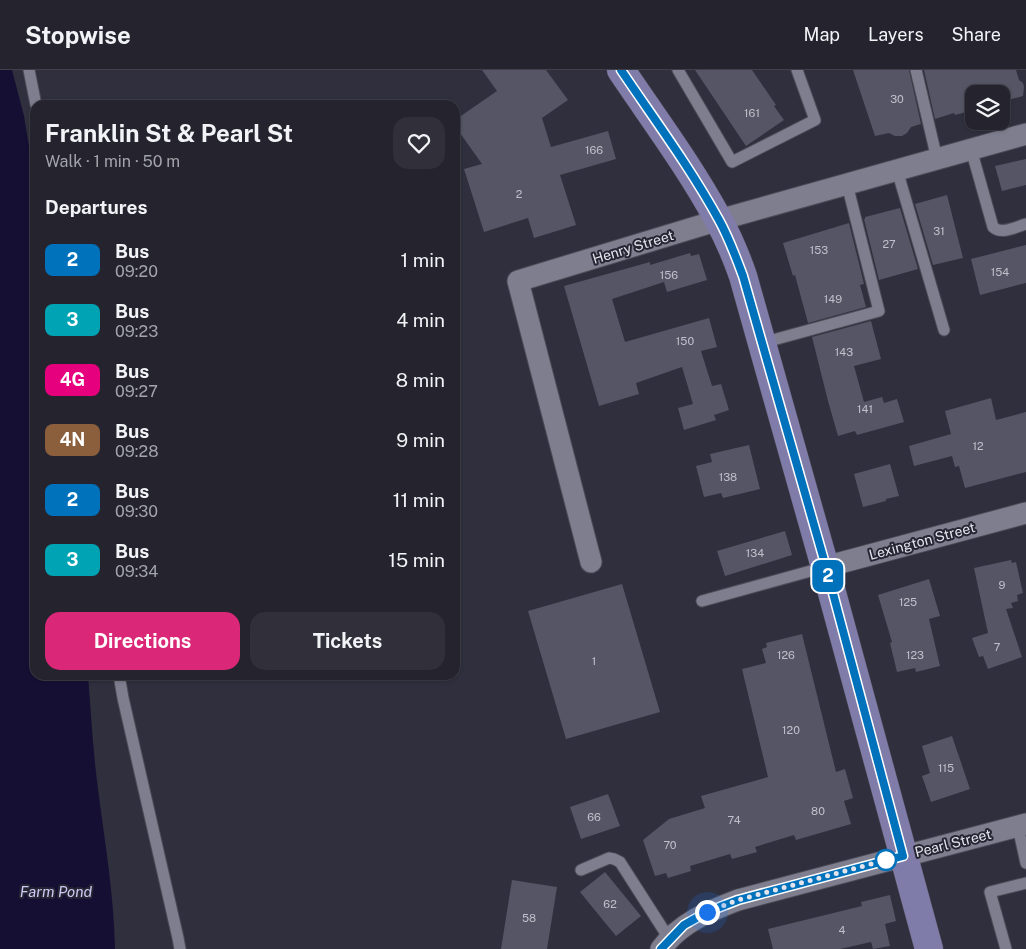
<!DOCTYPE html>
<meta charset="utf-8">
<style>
body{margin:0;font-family:"Public Sans",sans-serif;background:#302f3a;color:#f1f3f6;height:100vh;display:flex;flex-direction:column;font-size:19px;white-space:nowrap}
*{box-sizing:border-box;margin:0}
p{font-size:16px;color:#a3a4aa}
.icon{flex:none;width:28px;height:28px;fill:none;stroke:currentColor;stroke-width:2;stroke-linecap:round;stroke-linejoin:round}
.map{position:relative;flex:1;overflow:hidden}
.details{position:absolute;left:30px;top:30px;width:430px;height:580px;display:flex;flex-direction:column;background:#24232e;border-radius:15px;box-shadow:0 1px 4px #0004,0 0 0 1px #41404a}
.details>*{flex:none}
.badge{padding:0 10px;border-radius:8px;font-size:18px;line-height:32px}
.fabs{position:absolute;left:965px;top:15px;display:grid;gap:10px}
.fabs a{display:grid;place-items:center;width:45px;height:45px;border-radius:10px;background:#24232e;box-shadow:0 1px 4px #0004,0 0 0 1px #41404a;font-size:25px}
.you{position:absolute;width:25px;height:25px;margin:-12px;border:4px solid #fff;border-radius:50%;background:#1a73e8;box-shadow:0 0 0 8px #1a73e833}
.map>.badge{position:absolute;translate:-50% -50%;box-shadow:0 0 0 2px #fff}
h2{padding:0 15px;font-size:19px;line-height:45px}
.round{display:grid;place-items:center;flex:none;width:52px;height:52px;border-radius:15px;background:#302f3a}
.summary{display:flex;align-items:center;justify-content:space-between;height:85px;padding:0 15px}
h1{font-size:24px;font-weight:700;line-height:38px}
.primary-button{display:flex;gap:10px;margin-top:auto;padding:10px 15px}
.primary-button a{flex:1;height:58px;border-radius:15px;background:#db2777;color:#fff;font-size:20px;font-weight:700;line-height:58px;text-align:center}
.primary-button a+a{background:#302f3a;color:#f1f3f6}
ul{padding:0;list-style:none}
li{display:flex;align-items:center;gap:15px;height:60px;padding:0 15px}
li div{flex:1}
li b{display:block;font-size:19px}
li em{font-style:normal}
li .badge{min-width:55px;font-weight:700;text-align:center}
header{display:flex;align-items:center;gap:30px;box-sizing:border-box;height:70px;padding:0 25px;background:#24232e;border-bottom:1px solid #41404a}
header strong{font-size:24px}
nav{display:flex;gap:28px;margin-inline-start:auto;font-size:18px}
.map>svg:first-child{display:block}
.water{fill:#160f34}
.building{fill:#565565}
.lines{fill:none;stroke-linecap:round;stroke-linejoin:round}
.lane-casing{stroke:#4d4c58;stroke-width:13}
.street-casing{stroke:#4d4c58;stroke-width:23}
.secondary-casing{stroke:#4d4c58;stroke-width:29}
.lane{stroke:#7e7e8f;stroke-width:11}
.street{stroke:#7e7e8f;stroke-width:21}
.secondary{stroke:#807ca9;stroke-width:28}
.line-casing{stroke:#fff;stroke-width:11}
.line{stroke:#0072bc;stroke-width:8}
.walk{stroke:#e4e4ed;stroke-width:5;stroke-dasharray:0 9}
.stop-dot{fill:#fff;stroke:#0072bc;stroke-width:2.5}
.labels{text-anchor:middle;stroke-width:4;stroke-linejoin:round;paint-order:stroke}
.number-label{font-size:11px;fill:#c0c0cb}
.street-label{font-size:14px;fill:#e4e4ed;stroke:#262533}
.water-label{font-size:15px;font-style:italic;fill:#cccaf5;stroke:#262533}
</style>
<header>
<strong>Stopwise</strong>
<nav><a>Map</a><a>Layers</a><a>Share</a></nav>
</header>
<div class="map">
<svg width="1026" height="879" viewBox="0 0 1026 879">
<rect width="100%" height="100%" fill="#302f3d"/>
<!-- water -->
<path class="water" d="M0 0H12L24 46 35 113V605H88C91 643 93 682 98 719 105 773 114 825 115 879H0Z"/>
<!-- building -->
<path class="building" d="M482 0H546L568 30 542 48 551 77 608 61 616 89 560 105 576 155 534 168 528 148 484 162 464 99 482 94 455 56V50L497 21Z
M695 0H752L776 35 774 36 784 50 746 76Z
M853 0H909L921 54 911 57 907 63 902 66H895L889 63 875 66Z
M924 0H1016L1019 10 1023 13 1024 17 1023 26 1001 32V24H974V40L955 45 954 43 935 49Z
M1026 89V115L1002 121 995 96Z
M947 125 963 188 933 195 915 134Z
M900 138 918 199 879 210 864 149H865V147Z
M849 153 864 214 860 215 866 237 808 253 795 205 793 206 783 173Z
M1026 175V213L980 225 971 189Z
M690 183 691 186 699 184 707 210 667 222 664 212 612 229 625 272 709 248 717 277 701 281 712 316 721 314 729 340 714 345 716 350 684 360 678 338 693 334 682 297 636 313 639 324 599 336 564 216 650 192V195Z
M871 251 881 289 854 296 864 332 882 327 884 333 897 329 904 352 857 365 855 361 838 366 828 331 812 267Z
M991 328 996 350 1026 342V402L965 418 959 396 955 397 952 386 914 396 909 376 951 364 945 341Z
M749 375 760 419 723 428 721 423 704 427 696 396 712 392 710 384Z
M890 394 899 426 886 429V431L863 437 854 404Z
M785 461 792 485 725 506 717 481Z
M1011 490 1012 493 1016 492 1023 523 1017 525 1018 531 1011 533 1013 538 1006 539 1022 587 988 599 983 586 979 587 972 568 988 563 974 498Z
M929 509 940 546 929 549 940 596 916 602 915 598 897 602 890 573 892 572 878 525Z
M622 514 660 642 566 669 528 541Z
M802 564 836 702 845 699 853 728 844 731 851 754 796 770 794 765 755 777 757 782 732 789 730 784 690 796 691 801 668 808 666 803 655 806 643 770 669 749 705 738 701 726 768 707 742 599 766 593 762 579 767 577 766 573Z
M952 666 970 719 931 732 922 706 930 703 922 676Z
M608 724 620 756 581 769 570 737Z
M605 802 641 846 616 866 580 822Z
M512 810 557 817 547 879H501Z
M890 825 896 851 885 854 890 876 873 879 871 872 840 879H773L768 859 862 836 861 832Z"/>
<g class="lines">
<defs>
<path id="lane" d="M29 0 36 35
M678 0 732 92 815 50 797 0
M916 0 937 89
M971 79 993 157C1001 165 1016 157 1026 154
M897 100 944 260
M762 273 879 241 847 114
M702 531 825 497
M119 605 123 628 178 868 180 879
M1018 757 1026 793
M581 800 609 788 614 789 620 792 670 870
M1006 879 990 822 1026 813"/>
<path id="street" d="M591 492 518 211 719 150 1026 64
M825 497 1026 443
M661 879C680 853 709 841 738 830L1026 754"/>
<path id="secondary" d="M621 0C654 49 690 97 718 149 728 167 736 186 743 206L825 497 929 879"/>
</defs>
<!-- lane casing -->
<use href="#lane" class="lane-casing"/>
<!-- street casing -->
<use href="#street" class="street-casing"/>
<!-- secondary casing -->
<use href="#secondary" class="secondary-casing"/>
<!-- lane -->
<use href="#lane" class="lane"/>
<!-- street -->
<use href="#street" class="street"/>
<!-- secondary -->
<use href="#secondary" class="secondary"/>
</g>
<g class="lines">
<defs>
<path id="line" d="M621 0C654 49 690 97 719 150 729 168 736 187 743 206L826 497 903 786 738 830 707 842 684 855 661 879"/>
</defs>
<!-- line casing -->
<use href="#line" class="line-casing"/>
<!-- line -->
<use href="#line" class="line"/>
<!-- walk -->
<path class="walk" d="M707 842 738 830 886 790"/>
</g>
<!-- markers -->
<circle class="stop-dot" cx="886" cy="790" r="10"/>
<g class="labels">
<!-- number labels -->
<g class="number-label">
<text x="897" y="33">30</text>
<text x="752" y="47">161</text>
<text x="594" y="84">166</text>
<text x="519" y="128">2</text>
<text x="939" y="165">31</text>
<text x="889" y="178">27</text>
<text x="819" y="184">153</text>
<text x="1000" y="206">154</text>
<text x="669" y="209">156</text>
<text x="833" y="233">149</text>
<text x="685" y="275">150</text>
<text x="844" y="286">143</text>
<text x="865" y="343">141</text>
<text x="978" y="380">12</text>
<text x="728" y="411">138</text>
<text x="755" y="487">134</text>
<text x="1002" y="519">9</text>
<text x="908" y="536">125</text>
<text x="997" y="581">7</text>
<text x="786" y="589">126</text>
<text x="915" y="589">123</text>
<text x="594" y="595">1</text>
<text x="791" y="664">120</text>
<text x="946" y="702">115</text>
<text x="818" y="745">80</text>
<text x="594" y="751">66</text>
<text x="734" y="754">74</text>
<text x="670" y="779">70</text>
<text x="610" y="838">62</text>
<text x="529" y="852">58</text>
<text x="842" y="864">4</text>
</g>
<!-- street labels -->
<g class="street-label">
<text transform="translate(633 177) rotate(-17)" y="5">Henry Street</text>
<text transform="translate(922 471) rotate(-15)" y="5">Lexington Street</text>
<text transform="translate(953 773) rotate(-14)" y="5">Pearl Street</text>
</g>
<!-- water labels -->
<g class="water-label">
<text x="56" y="827">Farm Pond</text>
</g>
</g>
</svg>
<div class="fabs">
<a><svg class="icon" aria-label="layers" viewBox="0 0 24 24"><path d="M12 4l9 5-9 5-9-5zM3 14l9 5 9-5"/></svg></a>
</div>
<div class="you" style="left:707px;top:842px"></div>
<b class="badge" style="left:828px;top:506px;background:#0072bc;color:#fff">2</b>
<section class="details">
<div class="summary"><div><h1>Franklin St &amp; Pearl St</h1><p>Walk · 1 min · 50 m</p></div><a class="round"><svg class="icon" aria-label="heart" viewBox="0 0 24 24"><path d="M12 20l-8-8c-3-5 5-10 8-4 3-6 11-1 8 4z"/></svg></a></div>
<h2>Departures</h2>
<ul>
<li><span class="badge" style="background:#0072bc;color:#fff">2</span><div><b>Bus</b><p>09:20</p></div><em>1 min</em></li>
<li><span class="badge" style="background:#00a3b4;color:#fff">3</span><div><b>Bus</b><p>09:23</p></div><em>4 min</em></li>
<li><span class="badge" style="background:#e6007e;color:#fff">4G</span><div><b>Bus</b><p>09:27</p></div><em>8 min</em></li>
<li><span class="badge" style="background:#8b5e3c;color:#fff">4N</span><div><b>Bus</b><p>09:28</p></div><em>9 min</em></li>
<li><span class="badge" style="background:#0072bc;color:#fff">2</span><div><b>Bus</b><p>09:30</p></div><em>11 min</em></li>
<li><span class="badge" style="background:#00a3b4;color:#fff">3</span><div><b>Bus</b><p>09:34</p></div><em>15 min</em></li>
</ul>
<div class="primary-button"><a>Directions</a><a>Tickets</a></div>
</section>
</div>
